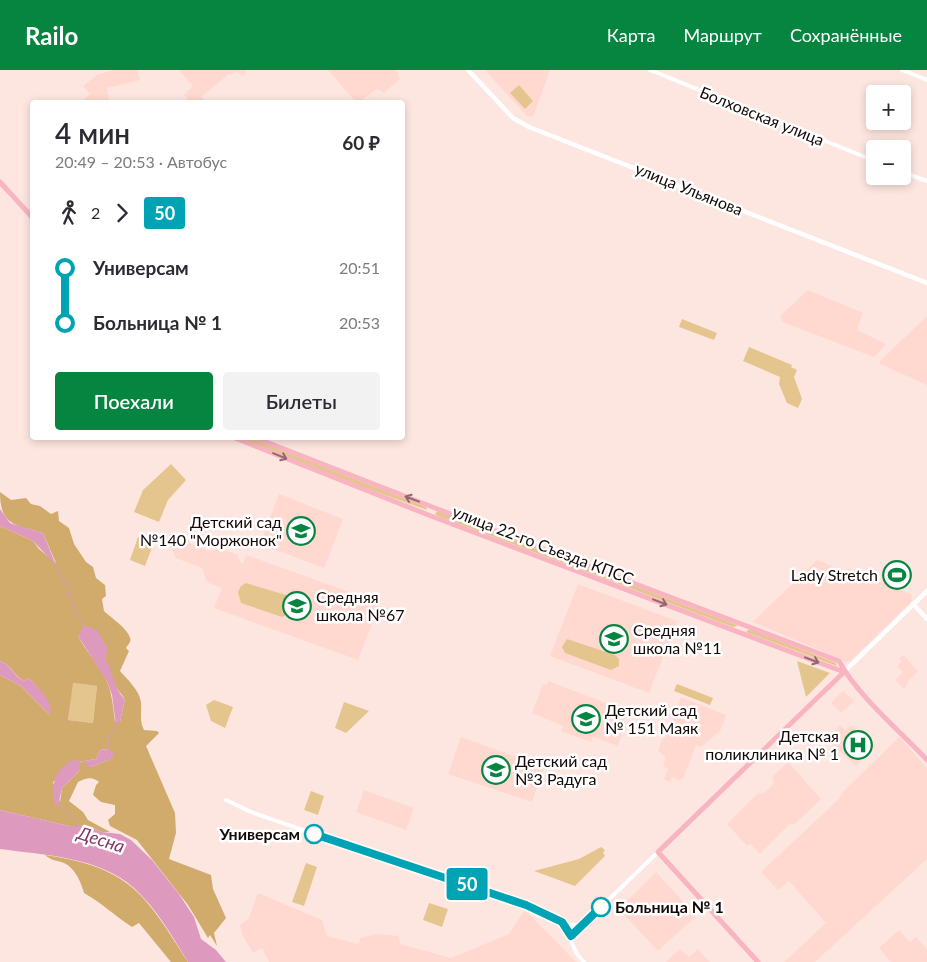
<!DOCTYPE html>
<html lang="ru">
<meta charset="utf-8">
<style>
body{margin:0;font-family:Lato,sans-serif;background:#f2f2f3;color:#2b2b33;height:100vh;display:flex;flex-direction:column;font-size:19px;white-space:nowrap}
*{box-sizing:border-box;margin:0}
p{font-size:16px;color:#7c7c81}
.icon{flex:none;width:28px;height:28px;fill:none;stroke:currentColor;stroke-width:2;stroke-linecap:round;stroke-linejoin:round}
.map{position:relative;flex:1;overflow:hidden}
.drawer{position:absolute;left:30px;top:30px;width:375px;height:340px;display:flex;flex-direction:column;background:#fff;border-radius:5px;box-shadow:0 2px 8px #0003}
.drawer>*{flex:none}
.badge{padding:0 10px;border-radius:4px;font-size:18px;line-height:32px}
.tools{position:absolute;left:866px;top:15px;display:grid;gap:10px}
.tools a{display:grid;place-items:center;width:45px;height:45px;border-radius:5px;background:#fff;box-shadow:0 2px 8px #0003;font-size:25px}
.map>.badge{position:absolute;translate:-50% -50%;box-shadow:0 0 0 2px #fff}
.legs{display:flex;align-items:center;gap:8px;height:55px;padding:0 25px;font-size:16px}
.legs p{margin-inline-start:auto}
.overview{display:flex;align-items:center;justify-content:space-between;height:85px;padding:0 25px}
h1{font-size:28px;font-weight:600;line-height:38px}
.cta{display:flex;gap:10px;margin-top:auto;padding:10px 25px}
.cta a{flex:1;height:58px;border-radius:5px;background:#068540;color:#fff;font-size:20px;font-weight:600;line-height:58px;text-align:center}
.cta a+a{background:#f2f2f3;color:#2b2b33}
ul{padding:0 25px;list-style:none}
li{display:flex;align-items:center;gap:18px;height:55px;font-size:19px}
li i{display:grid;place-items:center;width:8px;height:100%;margin:0 6px;background:currentColor}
li i::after{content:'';width:12px;height:12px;margin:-6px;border:4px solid;border-radius:50%;background:#fff}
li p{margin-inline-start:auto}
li:first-child i{background:linear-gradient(#0000 50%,currentColor 0)}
li:last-child i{background:linear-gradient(currentColor 50%,#0000 0)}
header{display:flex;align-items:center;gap:30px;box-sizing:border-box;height:70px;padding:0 25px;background:#068540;color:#fff}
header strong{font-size:24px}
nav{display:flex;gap:28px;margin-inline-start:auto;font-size:18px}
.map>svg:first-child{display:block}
.built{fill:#ffd8cf}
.green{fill:#e5c58e}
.forest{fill:#d0ab6c;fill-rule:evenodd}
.water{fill:#dd9abe}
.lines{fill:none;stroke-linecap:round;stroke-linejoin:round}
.stream{stroke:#dd9abe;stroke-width:1}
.tertiary{stroke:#fff;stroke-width:4}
.secondary{stroke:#fff;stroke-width:4.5}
.primary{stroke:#f9b4c1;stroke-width:5}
.oneway{stroke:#92676d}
.line-1-casing{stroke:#fff;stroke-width:11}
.line-1{stroke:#00a3b4;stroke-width:8}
.stop-1-dot{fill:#fff;stroke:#00a3b4;stroke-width:2.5}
.labels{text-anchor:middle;stroke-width:5;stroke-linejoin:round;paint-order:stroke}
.street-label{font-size:16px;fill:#130907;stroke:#fff}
.poi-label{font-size:16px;fill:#130907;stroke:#fff;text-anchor:start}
.stop-label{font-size:16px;font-weight:bold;fill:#130907;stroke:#fff;text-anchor:end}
.water-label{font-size:18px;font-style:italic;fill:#853665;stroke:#fff}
</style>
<header>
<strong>Railo</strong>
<nav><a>Карта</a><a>Маршрут</a><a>Сохранённые</a></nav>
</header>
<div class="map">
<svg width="927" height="892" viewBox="0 0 927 892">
<rect width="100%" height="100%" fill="#fee6e0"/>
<!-- built -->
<path class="built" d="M113 0H137L140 10 107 18 109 32H81L90 24 83 16 97 5Z
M179 0H245L247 2 243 6 236 1 231 5 229 4 201 27 204 29 200 32H191L184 25 193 16Z
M328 0H396L400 9 384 23 377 19 359 32H356Z
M485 0H550L533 47 527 46Z
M808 220 863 243 857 260 886 274 874 287 782 252 781 245Z
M927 246V315L880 294V291Z
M279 424 343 449 324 498 260 474Z
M174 467 209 481 220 478 237 485 242 495 246 485 380 533 358 590 214 538 222 518 207 512 202 498 176 488 171 478Z
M817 490 846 502 849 499 911 524 912 531 851 590 847 592 753 552Z
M578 514 677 551 649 623 550 586Z
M903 585 918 601 907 612 908 614 904 619 895 610 903 602 897 596 902 592 899 589Z
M548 611 627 641 619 662 622 663 618 676 593 667 591 672 561 661 563 656 532 643 543 614 547 615Z
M843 621 854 631 841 643 831 633Z
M681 627 726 645 720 661 701 677 696 675 683 709 679 710 672 707 670 712 664 709 668 698 664 697 665 686 658 681 662 670 668 664Z
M840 655 845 661 851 655 875 676 856 696 826 669Z
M461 667 544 697 532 732 448 704Z
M899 667 927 698V789L815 892H784L826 853 789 811 778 820 761 802 839 729 842 723Z
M788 692 821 729 794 755 791 753 760 784 750 774 747 776 727 754 758 723 762 724 772 716 774 711 772 707Z
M364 720 414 738 406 760 356 742Z
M656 802 696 846 658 881 616 836 621 837Z
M258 823 322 850 327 866 358 874 361 868 376 864 399 866 400 874 451 888 509 864 524 841 528 843 576 892H269L262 878 253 883 242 864 240 855 249 848Z
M899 860 910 872 916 867 927 879V892H891L879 878Z
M680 879 689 887 698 879 710 892H666Z"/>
<!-- green -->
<path class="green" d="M519 15 533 31 525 39 510 23Z
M682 249 717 263 714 270 679 257Z
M749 277 792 295 791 297 797 300 794 307 802 329 798 338 787 333 779 314 780 307 743 291Z
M240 368H250L426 437 427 440 327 404Z
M171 394 186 410 168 430 159 452 134 442 143 420Z
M437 441 737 555V556L733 557 438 446 435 444Z
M138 467 154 472 145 496 130 490Z
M246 513 286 525 293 535 291 542 282 547 241 533 238 522 241 516Z
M749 559 836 593 837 596 746 562Z
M567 569 615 585 619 589V596L611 600 565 583 562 577Z
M797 591 830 603 806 627Z
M72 613 97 616 93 653 68 650Z
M677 614 713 628 710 635 674 621Z
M214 630 233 637 225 658 211 651 206 635Z
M344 632 369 641 346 663 335 658Z
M311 721 324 726 318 745 304 740Z
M601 777 605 780 603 783 605 786 575 816 534 801 579 789Z
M306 793 317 797 304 836 292 832Z
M429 833 448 839 442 857 423 850Z"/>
<!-- forest -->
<path class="forest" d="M0 422 11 430 26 428 31 434 40 436 51 444 58 441 59 451 69 458 74 474 86 492 93 497 96 508 105 515 106 526 102 529 104 541C110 547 134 563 130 572 129 574 127 576 126 578L129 581 120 601C128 610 139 620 141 632 142 643 139 650 144 660L157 661 159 663 146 676 175 743 176 763 169 789 211 805 213 819 226 848 214 863 217 876 210 865 208 868 188 835 137 770 110 756 108 750 115 744V735L101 732 93 725 96 715 99 712C92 706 86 708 78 712L69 731 83 742 88 750 110 762H102L88 756H69L0 740V605L21 616 50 645C45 630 41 619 29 608L24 611C14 606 11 594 0 591V456L33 471 39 479 56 493 43 463C16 454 0 457 0 422ZM82 562 98 565 105 576V589L115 616 125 629 120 652 115 651C113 637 112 622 106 609 98 594 86 581 78 566ZM73 613 97 616 93 653 68 650ZM108 679 111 689 91 697 85 691 79 693 80 700 62 718 60 732 53 712 79 692 96 689 100 680Z
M45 785C131 798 144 823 188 892H171L139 853 132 857C115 846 102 833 84 823 81 812 75 798 64 793 56 790 52 791 45 785Z"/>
<!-- water -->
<path class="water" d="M0 439 10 453 43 463 56 495 33 471 0 456Z
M87 556 97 560 108 579 105 589C114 601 113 619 125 629L120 652 116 655 112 625 107 611 78 566 83 557Z
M0 591C11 594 13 606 24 611L29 608C38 617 54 631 50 645L21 616 0 605Z
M108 679 115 684 111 689 91 697H88L85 692 80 693V700L62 718 58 736 55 735C51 713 54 700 74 689L79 692 96 689 100 680Z
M0 740 69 756H88L102 762 120 764 131 770 152 790 179 824 194 847 201 869 216 880 226 892H188C172 866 157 839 134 818 100 787 44 785 0 779Z"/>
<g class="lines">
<!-- stream -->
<path class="stream" d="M56 495 62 510H66L69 526 83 557
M108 679V670L116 655
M58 736 72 746 80 756"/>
<!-- tertiary -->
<path class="tertiary" d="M650 0 875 91
M902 0 927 10
M902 102 927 111
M226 730 251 742C341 774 432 802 522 834 540 840 562 858 582 855
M562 852 577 884 584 892
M571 866 658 782"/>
<!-- secondary -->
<path class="secondary" d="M468 0 513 48 529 57 927 213
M913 534 927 549
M844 602 927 521"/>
<!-- primary -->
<path class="primary" d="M0 112 32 147
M235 368 431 446 844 602
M256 368 435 438 839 591C857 625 900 661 927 690
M758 892 658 782 844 602"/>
</g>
<!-- one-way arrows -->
<defs><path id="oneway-shaft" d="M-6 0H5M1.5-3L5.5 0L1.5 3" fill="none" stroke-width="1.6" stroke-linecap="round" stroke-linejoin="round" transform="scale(1.25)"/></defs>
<g class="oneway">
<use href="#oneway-shaft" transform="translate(280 386) rotate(23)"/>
<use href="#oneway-shaft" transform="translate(412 429) rotate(-159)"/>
<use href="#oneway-shaft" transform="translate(660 532) rotate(21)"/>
<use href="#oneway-shaft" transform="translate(812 590) rotate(21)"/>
</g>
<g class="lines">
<defs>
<path id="line-1" d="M314 764 526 835 562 852 571 866 601 837"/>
</defs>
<!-- line-1 casing -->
<use href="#line-1" class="line-1-casing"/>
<!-- line-1 -->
<use href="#line-1" class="line-1"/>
</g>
<!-- icons -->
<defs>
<symbol id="school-ring" viewBox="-11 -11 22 22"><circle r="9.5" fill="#fff" stroke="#068540" stroke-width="1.5"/><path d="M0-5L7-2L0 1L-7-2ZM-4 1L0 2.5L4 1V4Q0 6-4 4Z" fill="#068540"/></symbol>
<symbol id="stadium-ring" viewBox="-11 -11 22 22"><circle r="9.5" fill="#fff" stroke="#068540" stroke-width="1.5"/><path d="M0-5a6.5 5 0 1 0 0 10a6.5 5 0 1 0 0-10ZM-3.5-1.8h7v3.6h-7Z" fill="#068540"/></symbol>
<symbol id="hospital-ring" viewBox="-11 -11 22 22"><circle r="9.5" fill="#fff" stroke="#068540" stroke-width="1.5"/><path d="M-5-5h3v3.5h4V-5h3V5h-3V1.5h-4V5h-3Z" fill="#068540"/></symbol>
</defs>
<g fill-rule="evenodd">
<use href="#school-ring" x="285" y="445" width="32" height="32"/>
<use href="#stadium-ring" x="881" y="489" width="32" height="32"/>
<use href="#school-ring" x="281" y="520" width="32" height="32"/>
<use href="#school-ring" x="598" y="553" width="32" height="32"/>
<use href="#school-ring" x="570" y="633" width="32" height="32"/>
<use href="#hospital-ring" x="842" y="659" width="32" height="32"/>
<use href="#school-ring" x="480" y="684" width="32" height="32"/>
</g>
<!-- markers -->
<g class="stop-1-dot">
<circle cx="314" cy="764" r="9"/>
<circle cx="601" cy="837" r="9"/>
</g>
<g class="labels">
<!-- street labels -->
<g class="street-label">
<text transform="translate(762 46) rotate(22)" y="6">Болховская улица</text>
<text transform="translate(689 119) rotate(22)" y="6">улица Ульянова</text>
<text transform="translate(543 475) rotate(21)" y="6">улица 22-го Съезда КПСС</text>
</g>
<!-- poi labels -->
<g class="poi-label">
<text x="282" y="458" text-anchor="end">Детский сад<tspan x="282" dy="18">№140 "Моржонок"</tspan></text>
<text x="878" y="511" text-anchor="end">Lady Stretch</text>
<text x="316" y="533">Средняя<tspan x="316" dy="18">школа №67</tspan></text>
<text x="633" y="566">Средняя<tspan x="633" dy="18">школа №11</tspan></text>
<text x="605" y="646">Детский сад<tspan x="605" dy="18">№ 151 Маяк</tspan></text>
<text x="839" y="672" text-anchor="end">Детская<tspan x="839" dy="18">поликлиника № 1</tspan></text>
<text x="515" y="697">Детский сад<tspan x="515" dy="18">№3 Радуга</tspan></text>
</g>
<!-- stop labels -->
<g class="stop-label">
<text x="300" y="770">Универсам</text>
<text x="615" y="843" text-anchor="start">Больница № 1</text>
</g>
<!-- water labels -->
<g class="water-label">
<text transform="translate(101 770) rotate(18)" y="6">Десна</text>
</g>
</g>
</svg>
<div class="tools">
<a>+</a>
<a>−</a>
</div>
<b class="badge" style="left:467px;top:814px;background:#00a3b4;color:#fff">50</b>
<section class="drawer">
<div class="overview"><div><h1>4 мин</h1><p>20:49 – 20:53 · Автобус</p></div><b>60 ₽</b></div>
<div class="legs"><svg class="icon" aria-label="walk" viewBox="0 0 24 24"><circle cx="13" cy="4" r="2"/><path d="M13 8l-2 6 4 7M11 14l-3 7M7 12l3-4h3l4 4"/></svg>2<svg class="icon" aria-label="forward" viewBox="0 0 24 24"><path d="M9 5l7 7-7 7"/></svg><b class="badge" style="background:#00a3b4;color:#fff">50</b></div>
<ul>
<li><i style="color:#00a3b4"></i><b>Универсам</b><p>20:51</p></li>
<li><i style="color:#00a3b4"></i><b>Больница № 1</b><p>20:53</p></li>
</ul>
<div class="cta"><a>Поехали</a><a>Билеты</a></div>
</section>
</div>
